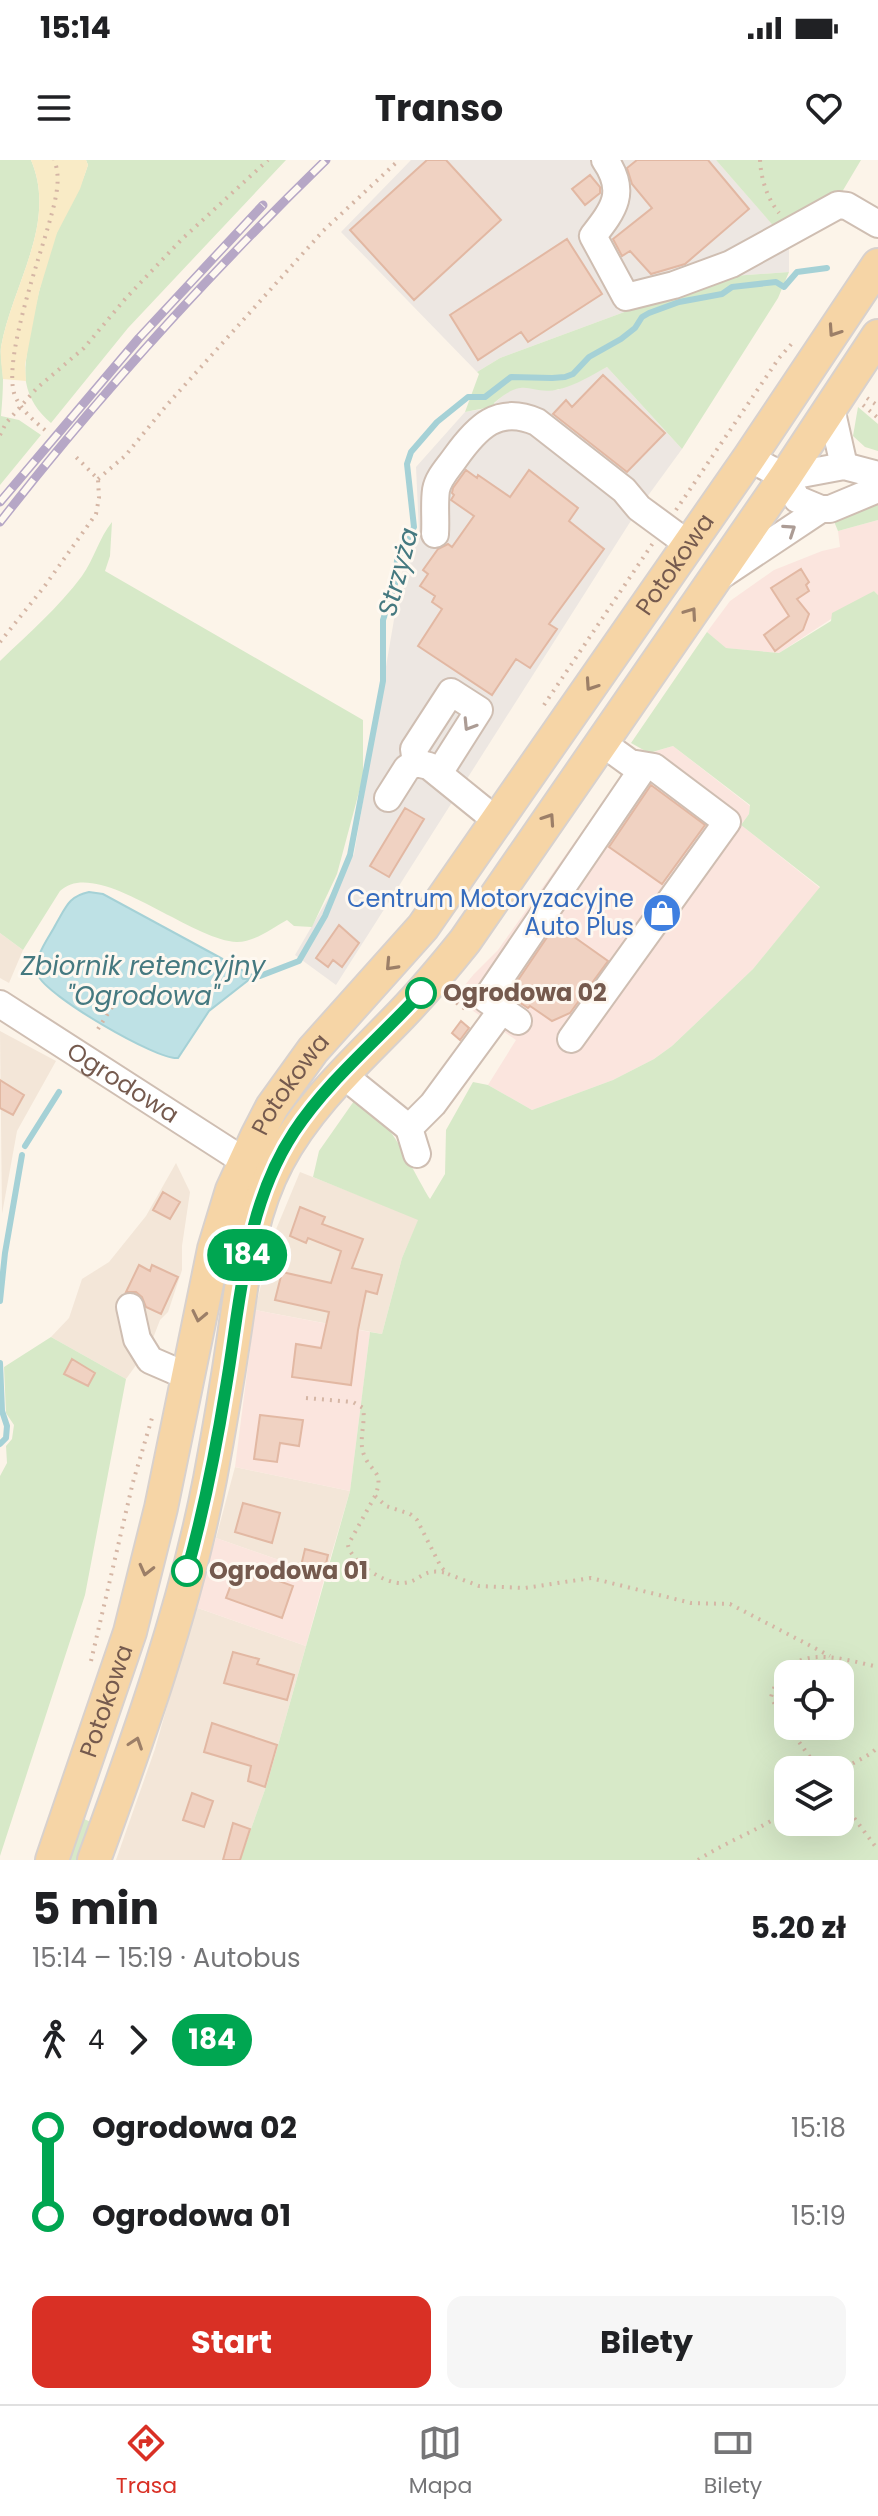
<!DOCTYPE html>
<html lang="pl">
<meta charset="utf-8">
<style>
body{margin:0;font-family:Poppins,sans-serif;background:#f6f6f6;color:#202124;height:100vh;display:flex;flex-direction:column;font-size:30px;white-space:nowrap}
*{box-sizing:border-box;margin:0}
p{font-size:26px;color:#757577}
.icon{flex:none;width:44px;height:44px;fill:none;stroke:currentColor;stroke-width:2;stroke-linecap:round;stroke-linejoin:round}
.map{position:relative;height:1700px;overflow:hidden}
.details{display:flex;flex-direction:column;background:#fff;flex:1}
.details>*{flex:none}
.badge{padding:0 16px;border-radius:26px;font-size:28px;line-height:52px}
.controls{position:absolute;left:774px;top:1500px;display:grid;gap:16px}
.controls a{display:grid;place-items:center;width:80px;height:80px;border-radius:16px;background:#fff;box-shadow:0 8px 32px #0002;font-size:40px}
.map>.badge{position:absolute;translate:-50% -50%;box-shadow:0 0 0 4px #fff}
.legs{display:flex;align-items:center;gap:12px;height:88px;padding:0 32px;font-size:26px}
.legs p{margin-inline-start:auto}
.headline{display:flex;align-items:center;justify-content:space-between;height:136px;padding:0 32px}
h1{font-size:44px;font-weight:700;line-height:60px}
.action{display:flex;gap:16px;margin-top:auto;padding:16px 32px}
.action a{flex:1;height:92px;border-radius:16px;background:#d93025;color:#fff;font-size:32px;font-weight:700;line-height:92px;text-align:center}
.action a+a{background:#f6f6f6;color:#202124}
ul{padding:0 32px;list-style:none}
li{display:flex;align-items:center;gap:28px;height:88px;font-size:30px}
li i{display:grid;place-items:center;width:12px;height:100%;margin:0 10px;background:currentColor}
li i::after{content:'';width:20px;height:20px;margin:-10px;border:6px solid;border-radius:50%;background:#fff}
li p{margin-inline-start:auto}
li:first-child i{background:linear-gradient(#0000 50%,currentColor 0)}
li:last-child i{background:linear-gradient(currentColor 50%,#0000 0)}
.status{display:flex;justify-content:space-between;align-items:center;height:56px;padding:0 40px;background:#fff;direction:ltr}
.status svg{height:22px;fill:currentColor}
header{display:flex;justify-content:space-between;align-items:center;height:104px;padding:0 32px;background:#fff;font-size:36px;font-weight:700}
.tab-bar{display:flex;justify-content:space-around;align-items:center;height:112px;border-top:2px solid #e0e0e0;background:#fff;font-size:22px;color:#757577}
.tab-bar a{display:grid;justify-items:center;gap:4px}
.tab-bar .on{color:#d93025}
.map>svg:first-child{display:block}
.residential{fill:#f3e6d8}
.commercial{fill:#fbe5de}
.industrial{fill:#ede7e2}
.green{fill:#d7e9c8;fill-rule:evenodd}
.sand{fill:#f9ebc6}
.water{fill:#bee1e5;stroke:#a5d1d6;stroke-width:2}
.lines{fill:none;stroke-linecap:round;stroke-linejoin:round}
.stream{stroke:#a5d1d6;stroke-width:6}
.building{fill:#f0d2c2;stroke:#e2b8a3;stroke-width:2}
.minor-casing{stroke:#cfbeb2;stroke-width:30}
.major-casing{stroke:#d8d1cd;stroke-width:36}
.path{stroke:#d5b6a5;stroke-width:4;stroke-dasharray:2 6;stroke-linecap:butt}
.minor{stroke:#fff;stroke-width:26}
.major{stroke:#f6d5a6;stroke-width:32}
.rail-casing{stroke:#b6a7c6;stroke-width:9}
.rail{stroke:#fef8f0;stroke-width:6;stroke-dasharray:18;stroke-linecap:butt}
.oneway{stroke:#9c7f68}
.oneway2{stroke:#ac9c95}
.line-1-casing{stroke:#fff;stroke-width:18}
.line-1{stroke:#00a651;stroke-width:12}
.stop-1-dot{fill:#fff;stroke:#00a651;stroke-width:4}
.labels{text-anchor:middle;stroke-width:6;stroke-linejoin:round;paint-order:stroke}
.street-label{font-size:24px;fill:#755a4e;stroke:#fef8f0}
.shop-label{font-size:24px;fill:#366cbe;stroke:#fef8f0;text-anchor:end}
.stop-label{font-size:24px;font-weight:bold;fill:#755a4e;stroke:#fef8f0;text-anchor:start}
.water-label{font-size:26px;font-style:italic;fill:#457980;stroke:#fef8f0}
</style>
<div class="status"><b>15:14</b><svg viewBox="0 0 49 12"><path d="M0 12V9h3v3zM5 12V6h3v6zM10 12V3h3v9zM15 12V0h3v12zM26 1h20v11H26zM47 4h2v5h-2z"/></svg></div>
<header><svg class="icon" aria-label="menu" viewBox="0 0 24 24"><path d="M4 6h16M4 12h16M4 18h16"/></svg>Transo<svg class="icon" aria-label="heart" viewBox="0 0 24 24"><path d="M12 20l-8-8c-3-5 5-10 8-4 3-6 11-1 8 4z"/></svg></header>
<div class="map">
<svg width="878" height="1700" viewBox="0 0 878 1700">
<rect width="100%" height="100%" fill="#fcf4e9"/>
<!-- residential -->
<path class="residential" d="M0 773 23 790 9 823 0 818Z
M0 871 56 901 17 971 2 1054Z
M176 1003 190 1032 182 1086V1110L168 1152 160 1160 150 1186 126 1219 51 1177 69 1158 82 1119 109 1102 146 1056Z
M300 1012 419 1059 402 1098 382 1174 255 1150 272 1079Z
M235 1307 350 1331 325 1416 216 1378Z
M195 1447 306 1486 267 1624 240 1700H116L155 1589Z"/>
<!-- commercial -->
<path class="commercial" d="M878 360V435L874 431 779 493 725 488 707 472 730 441 774 410 822 391 840 387 838 371Z
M673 586 750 646 749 654 741 665 820 728 753 809 672 886 654 899 613 920 532 950 488 925 516 880 454 838 474 814 498 790 642 587 650 593Z
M255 1150 370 1172 350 1331 235 1307Z
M216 1378 325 1416 306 1486 195 1447Z"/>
<!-- industrial -->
<path class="industrial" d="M411 0H716L787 81 789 87V112L719 117 500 198 477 212 341 72Z
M607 207 682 289 639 348 336 825 295 795 354 694 404 401 419 372 416 307 465 252 489 248 507 232 519 227 558 230Z"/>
<!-- green -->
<path class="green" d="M0 0H31C58 63 12 125 1 187 0 198 3 208 3 219 3 231 2 244 1 256L19 260 41 275 0 325Z
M86 0H286L128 168 51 263C38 252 29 239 26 222 21 197 46 97 57 72 68 48 80 31 88 5Z
M716 0H861L839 37 777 70Z
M789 112 778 138 682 289 607 207C592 215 576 225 560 229 529 237 527 214 494 243L496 246 465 252 479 214 477 212 500 198 719 117Z
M858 247 878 264V291L865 287 853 276Z
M878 344V360L838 371 833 359Z
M112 362 110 396 105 411 363 560V617L337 714 312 767 294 766 287 760C272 768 255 782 237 782 189 780 97 696 60 731L23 790 0 773V501C28 474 59 447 82 416 94 399 99 378 112 362Z
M874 431 878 435V1700H240L267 1624 350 1331 370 1172 382 1174 402 1098 418 1060 313 1017 319 991 354 941C386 947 414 1014 430 1039L445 1014 446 970 473 922 488 925 532 950 613 920 654 899 672 886 753 809 820 727 741 665 749 654 750 645 673 586 649 593 631 583 707 472 726 488 779 493 831 461 832 453ZM788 1514H840V1566H788ZM788 1610H840V1662H788Z
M51 1177 126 1219 85 1435 0 1696V1316L7 1303 6 1286 12 1279 14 1265 6 1253 4 1207Z
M82 1658 93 1663 82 1700H65Z"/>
<!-- sand -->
<path class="sand" d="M31 0H86L88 5 80 29 57 73 39 132 25 205 26 221 3 219C2 209 0 197 1 187 12 125 58 63 31 0Z"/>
<!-- water -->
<path class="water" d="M89 732 103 734 219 797 247 813 251 818 209 851 178 898C158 901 45 835 38 815 32 798 49 778 56 764 66 747 69 736 89 732Z"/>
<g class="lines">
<!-- stream -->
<path class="stream" d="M244 817 260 816 299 801 325 756 350 695 383 521V460L396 421 397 400 414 367 407 304 411 292 437 262 468 237H485L511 217 552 218 565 217 573 214 589 197 621 179 635 168 642 157 649 153 679 142 722 134 732 127 776 122 784 127 797 112 827 108
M25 986 59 932
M0 1141 5 1093 22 995
M0 1203 2 1251 7 1266 6 1278 0 1284"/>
</g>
<!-- building -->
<path class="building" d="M427 0H446L501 60 414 140 350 70Z
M637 0H708L749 49 685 104 651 114 630 91 622 96 613 79 652 48 632 24 627 8Z
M590 15 600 27V33L585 45 572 29Z
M567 79 602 134 528 182 521 172 478 200 450 155Z
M603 215 665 273 627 312 553 254 566 240 572 247Z
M466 310 477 318 478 315 510 337 529 310 578 348 569 361 604 389 549 464 557 469 530 508 516 499 492 535 418 486 442 449 432 442 435 436 420 426 428 414 423 410 438 389 448 384 452 387 474 356 451 340 454 335 452 333 453 328Z
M801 409 809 422 806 425 809 431 797 439 809 454 803 470 775 491 764 475 789 456 771 428Z
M651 625 705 665 662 724 609 687Z
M405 648 424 659 389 717 370 706Z
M339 765 359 783 342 807 333 800 328 807 316 798Z
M560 767 608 801 570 853 552 861 530 846 528 848 508 835 550 773 554 776Z
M461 861 469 868 460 880 452 873Z
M0 920 24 935 13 955 0 948Z
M163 1032 180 1042 170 1059 153 1050Z
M300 1047 325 1057 322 1064 363 1079 352 1108 382 1115 377 1134 366 1131 358 1170 351 1225 292 1217 296 1184 321 1188 329 1152 275 1140 282 1112 331 1123 341 1091 308 1078 306 1083 290 1076Z
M139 1105 150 1111 152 1105 178 1117 161 1154 146 1147 142 1137 136 1132H126Z
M72 1199 95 1213 88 1226 64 1214Z
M260 1255 303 1260 299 1286 280 1283 277 1302 254 1299Z
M243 1343 280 1353 272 1383 235 1372Z
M305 1389 328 1395 324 1412 301 1406Z
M238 1406 293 1426 282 1458 226 1438Z
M233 1492 259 1499 257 1504 294 1515 287 1540 224 1523Z
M212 1563 277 1585 265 1627 248 1621 251 1606 204 1592Z
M192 1633 213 1641 204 1667 183 1660Z
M233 1663 250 1669 240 1700H223Z"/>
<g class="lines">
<defs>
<g id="minor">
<path d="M605 0C627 32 614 49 593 76L626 137 674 125 731 104 838 45 847 46 878 64"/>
<path d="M831 248 844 306"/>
<path d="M749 298 785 317 797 339 821 349"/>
<path d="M785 317 844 306 878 315"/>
<path d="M435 374C436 360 434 344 436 330 438 318 448 308 455 298 477 267 498 245 537 262L624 330 639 348 688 384"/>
<path d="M719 417 821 349H830L878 329"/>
<path d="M416 603 414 589 451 532 479 550 439 613"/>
<path d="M388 638 407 608 416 603 429 606 497 661"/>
<path id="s1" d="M0 844 244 1001"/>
<path d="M518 861 486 839 644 607"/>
<path d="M571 879 727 662 654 607 630 603 601 582"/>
<path d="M342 914 409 968"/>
<path d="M417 994 409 968 433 944 502 850"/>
<path d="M130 1147 137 1179 150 1200 187 1216"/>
</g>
<g id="major">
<path id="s2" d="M52 1700 130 1472 161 1348 214 1089 232 1030 257 976 272 947 313 890 423 767 749 298 878 105"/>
<path d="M94 1700C139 1577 185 1448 210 1319 219 1271 227 1224 234 1176 243 1116 249 1055 278 1001 309 943 357 901 402 854 424 831 445 806 465 781L785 317 878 176"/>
</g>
</defs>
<!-- minor casing -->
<use href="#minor" class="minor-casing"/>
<!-- major casing -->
<use href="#major" class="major-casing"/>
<!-- path -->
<path class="path" d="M760 0C761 19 767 38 779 53
M867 238 878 246
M863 245 878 258
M45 270C33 260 19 248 14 233 4 196 39 100 50 60 55 42 62 18 54 0
M0 275 6 263 37 228 84 188 126 138 181 80 268 0
M98 319 125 296 166 246 323 71 399 0
M676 350 779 198 795 180
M0 482 44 427 96 354 99 338 98 319 73 294
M544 545 653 383
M450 838 465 849
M98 869 112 847
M306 1238 353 1242 363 1248C366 1263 358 1280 364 1295 371 1313 385 1311 375 1336L386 1346 410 1354 417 1360 441 1407 448 1414 479 1426 525 1428 591 1418 691 1443 730 1444 830 1496
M375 1336 348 1385C351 1402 386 1425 403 1423 421 1422 422 1407 446 1413
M91 1501 133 1322 152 1258
M819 1610 782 1558 771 1537C787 1481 835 1497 878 1507
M840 1613C851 1601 867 1599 878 1587
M840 1639 878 1690
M698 1700C727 1681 760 1670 788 1650"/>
<!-- minor -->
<use href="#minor" class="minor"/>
<!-- major -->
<use href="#major" class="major"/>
<defs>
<path id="rail" d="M0 342 139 178 263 45
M0 362C100 234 210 113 326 0"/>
</defs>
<!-- rail casing -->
<use href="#rail" class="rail-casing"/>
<!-- rail -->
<use href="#rail" class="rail"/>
</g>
<!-- one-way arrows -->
<defs><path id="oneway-chevron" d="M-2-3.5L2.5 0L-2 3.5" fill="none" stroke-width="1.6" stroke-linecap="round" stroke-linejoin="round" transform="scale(2)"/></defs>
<g class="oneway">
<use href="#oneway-chevron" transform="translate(834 171) rotate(124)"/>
<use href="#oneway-chevron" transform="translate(691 453) rotate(-55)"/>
<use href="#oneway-chevron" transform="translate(591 525) rotate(124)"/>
<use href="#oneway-chevron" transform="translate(549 659) rotate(-56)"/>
<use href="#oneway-chevron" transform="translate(391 805) rotate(133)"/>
<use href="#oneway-chevron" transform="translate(199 1156) rotate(102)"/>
<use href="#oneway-chevron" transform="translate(146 1410) rotate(104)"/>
<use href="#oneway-chevron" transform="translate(136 1583) rotate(-71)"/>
</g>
<g class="oneway2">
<use href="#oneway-chevron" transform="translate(790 370) rotate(-34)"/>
<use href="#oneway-chevron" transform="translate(469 565) rotate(122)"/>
</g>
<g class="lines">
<defs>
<path id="line-1" d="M187 1411C204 1350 216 1289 226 1227 241 1140 244 1048 294 972 329 919 379 879 421 833"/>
</defs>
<!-- line-1 casing -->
<use href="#line-1" class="line-1-casing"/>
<!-- line-1 -->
<use href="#line-1" class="line-1"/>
</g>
<!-- icons -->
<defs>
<symbol id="shop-disc" viewBox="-11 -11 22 22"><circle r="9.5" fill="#3f7fe0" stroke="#fef8f0"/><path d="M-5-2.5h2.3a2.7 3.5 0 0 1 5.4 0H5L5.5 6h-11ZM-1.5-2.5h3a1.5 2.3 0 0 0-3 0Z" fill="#fff"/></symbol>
</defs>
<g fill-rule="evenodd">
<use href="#shop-disc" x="640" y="731" width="44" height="44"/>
</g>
<!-- markers -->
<g class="stop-1-dot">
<circle cx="421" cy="833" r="14"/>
<circle cx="187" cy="1411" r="14"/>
</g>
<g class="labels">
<!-- street labels -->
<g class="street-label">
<text dy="8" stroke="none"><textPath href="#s2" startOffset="1464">Potokowa</textPath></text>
<text dy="8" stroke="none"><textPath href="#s1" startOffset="146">Ogrodowa</textPath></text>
<text dy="8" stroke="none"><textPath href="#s2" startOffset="816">Potokowa</textPath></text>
<text dy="8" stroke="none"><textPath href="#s2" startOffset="168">Potokowa</textPath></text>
</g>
<!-- shop labels -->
<g class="shop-label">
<text x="634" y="747">Centrum Motoryzacyjne<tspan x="634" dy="28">Auto Plus</tspan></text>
</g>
<!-- stop labels -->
<g class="stop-label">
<text x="443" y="841">Ogrodowa 02</text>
<text x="209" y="1419">Ogrodowa 01</text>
</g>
<!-- water labels -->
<g class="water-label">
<text transform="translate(398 412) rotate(-75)" y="9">Strzyża</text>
<text x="143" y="815">Zbiornik retencyjny<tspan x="143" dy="30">"Ogrodowa"</tspan></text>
</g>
</g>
</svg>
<div class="controls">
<a><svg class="icon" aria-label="locate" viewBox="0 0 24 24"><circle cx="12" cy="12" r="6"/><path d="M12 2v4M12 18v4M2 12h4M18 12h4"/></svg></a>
<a><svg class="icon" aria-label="layers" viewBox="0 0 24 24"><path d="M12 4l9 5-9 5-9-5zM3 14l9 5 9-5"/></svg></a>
</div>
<b class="badge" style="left:247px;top:1095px;background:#00a651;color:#fff">184</b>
</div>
<section class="details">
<div class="headline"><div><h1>5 min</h1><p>15:14 – 15:19 · Autobus</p></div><b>5.20 zł</b></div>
<div class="legs"><svg class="icon" aria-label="walk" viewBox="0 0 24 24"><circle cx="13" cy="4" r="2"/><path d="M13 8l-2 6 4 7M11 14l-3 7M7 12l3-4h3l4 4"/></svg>4<svg class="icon" aria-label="forward" viewBox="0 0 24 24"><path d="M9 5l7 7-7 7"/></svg><b class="badge" style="background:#00a651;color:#fff">184</b></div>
<ul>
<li><i style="color:#00a651"></i><b>Ogrodowa 02</b><p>15:18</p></li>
<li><i style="color:#00a651"></i><b>Ogrodowa 01</b><p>15:19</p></li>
</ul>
<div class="action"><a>Start</a><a>Bilety</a></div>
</section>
<nav class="tab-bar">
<a class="on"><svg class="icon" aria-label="directions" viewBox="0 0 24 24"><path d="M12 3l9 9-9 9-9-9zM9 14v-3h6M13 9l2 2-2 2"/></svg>Trasa</a>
<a><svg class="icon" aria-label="map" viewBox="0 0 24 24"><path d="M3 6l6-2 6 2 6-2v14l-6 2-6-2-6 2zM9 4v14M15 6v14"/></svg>Mapa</a>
<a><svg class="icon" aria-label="tickets" viewBox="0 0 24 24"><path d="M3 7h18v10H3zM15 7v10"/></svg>Bilety</a>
</nav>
